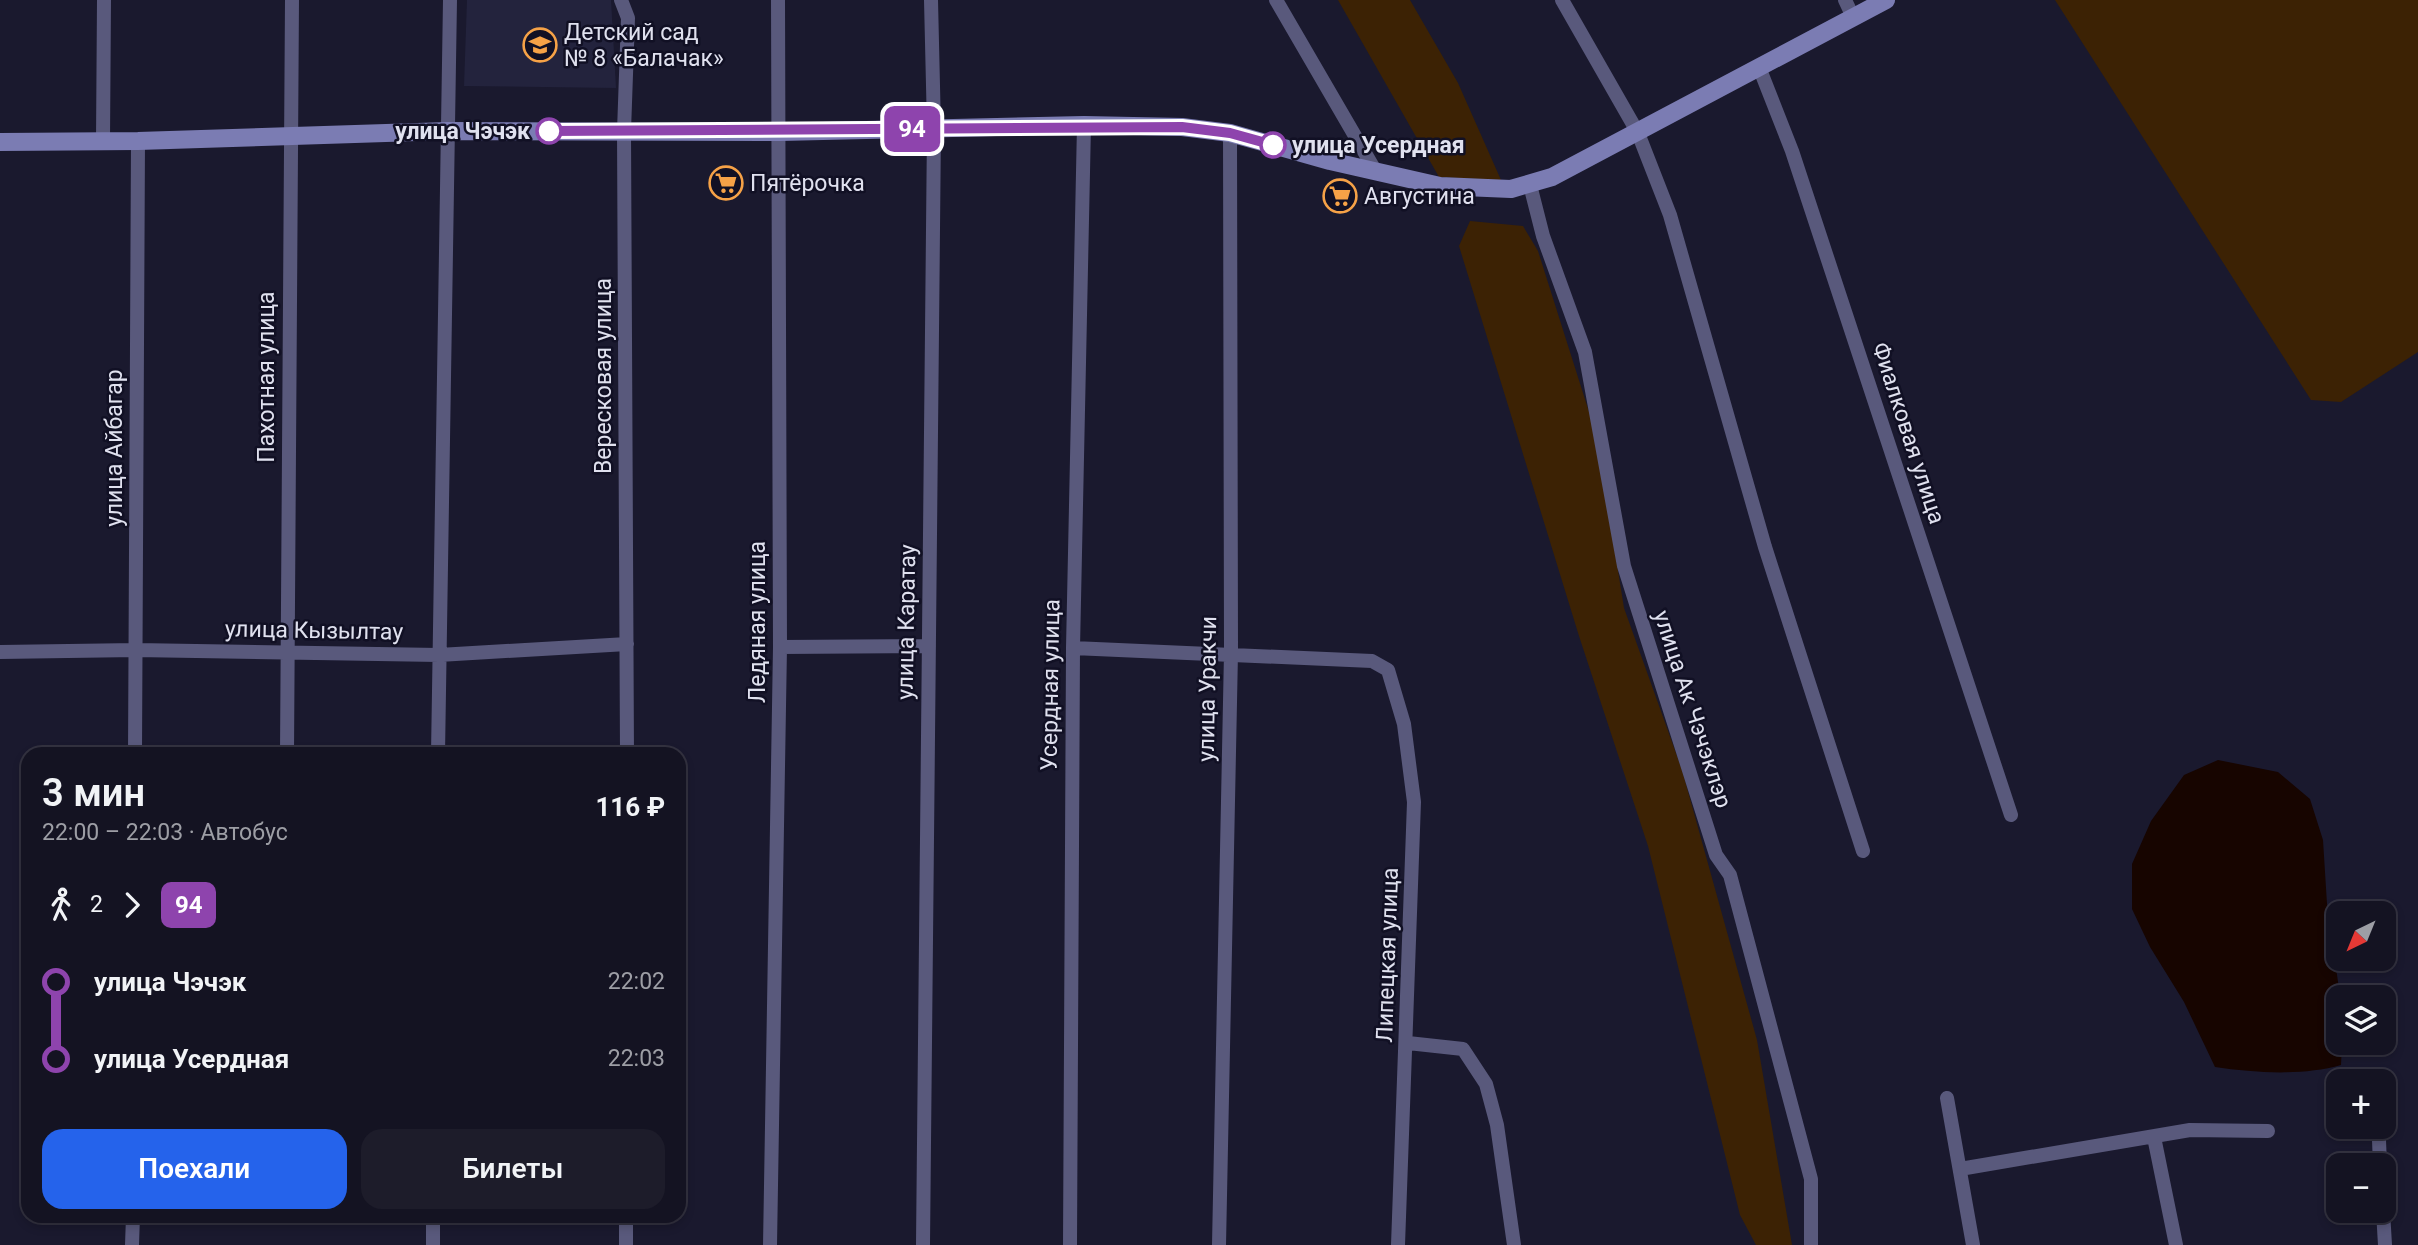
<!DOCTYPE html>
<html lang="ru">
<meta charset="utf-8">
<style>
body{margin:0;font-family:Roboto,sans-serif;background:#1d1c2a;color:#f1f3f6;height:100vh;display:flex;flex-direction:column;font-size:26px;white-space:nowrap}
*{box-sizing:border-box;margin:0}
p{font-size:23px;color:#9d9ea5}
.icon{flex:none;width:38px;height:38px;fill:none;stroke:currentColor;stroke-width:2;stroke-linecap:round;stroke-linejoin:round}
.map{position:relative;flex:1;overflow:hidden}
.details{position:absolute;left:21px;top:747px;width:665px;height:476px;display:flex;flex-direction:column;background:#141322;border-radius:21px;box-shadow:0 4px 10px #0003,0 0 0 2px #333240}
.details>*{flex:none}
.badge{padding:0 14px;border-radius:10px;font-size:24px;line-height:46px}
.needle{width:46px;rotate:223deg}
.fabs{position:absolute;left:2326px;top:901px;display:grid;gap:14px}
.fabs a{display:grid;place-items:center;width:70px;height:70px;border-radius:14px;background:#141322;box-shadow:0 4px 10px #0003,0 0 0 2px #333240;font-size:35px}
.map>.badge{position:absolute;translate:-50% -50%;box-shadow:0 0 0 4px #fff}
.legs{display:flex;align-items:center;gap:10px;height:77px;padding:0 21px;font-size:23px}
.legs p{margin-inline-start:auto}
.head{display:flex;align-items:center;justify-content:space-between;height:119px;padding:0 21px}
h1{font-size:38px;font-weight:600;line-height:52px}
.primary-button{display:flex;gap:14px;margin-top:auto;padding:14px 21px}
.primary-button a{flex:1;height:80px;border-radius:21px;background:#2563eb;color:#fff;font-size:28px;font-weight:600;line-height:80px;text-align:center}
.primary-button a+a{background:#1d1c2a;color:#f1f3f6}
ul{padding:0 21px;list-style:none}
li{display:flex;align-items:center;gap:24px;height:77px;font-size:26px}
li i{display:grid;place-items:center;width:10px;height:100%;margin:0 9px;background:currentColor}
li i::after{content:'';width:18px;height:18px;margin:-9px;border:5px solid;border-radius:50%;background:#141322}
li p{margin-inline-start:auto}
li:first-child i{background:linear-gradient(#0000 50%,currentColor 0)}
li:last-child i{background:linear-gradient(currentColor 50%,#0000 0)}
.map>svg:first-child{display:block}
.built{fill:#23233d}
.green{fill:#3c2204}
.water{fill:#170500}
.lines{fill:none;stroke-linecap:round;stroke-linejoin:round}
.street{stroke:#59597c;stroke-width:14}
.secondary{stroke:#7b7cb3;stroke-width:18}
.line-1-casing{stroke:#fff;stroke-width:16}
.line-1{stroke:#8e44ad;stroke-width:10}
.stop-1-dot{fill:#fff;stroke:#8e44ad;stroke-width:3.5}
.labels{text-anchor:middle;stroke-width:5;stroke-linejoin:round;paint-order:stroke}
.poi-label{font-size:23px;fill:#e0e1ef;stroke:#111024;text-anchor:start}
.stop-label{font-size:23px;font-weight:bold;fill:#e0e1ef;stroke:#111024;text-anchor:end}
.street-label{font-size:23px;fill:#e0e1ef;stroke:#111024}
</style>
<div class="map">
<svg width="2418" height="1245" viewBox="0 0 2418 1245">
<rect width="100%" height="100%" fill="#1a192e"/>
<!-- built -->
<path class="built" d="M467 0H611L616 88 464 86Z"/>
<!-- green -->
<path class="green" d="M1338 0H1410L1458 83 1501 180 1439 177Z
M2055 0H2418V352L2341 402 2311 400Z
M1470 221 1523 226 1538 251 1596 434 1624 608 1682 770 1757 1040 1792 1245H1756L1740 1215 1648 846 1579 636 1459 246Z"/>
<!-- water -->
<path class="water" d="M2218 760 2278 772 2310 799 2323 840 2327 904 2339 989 2338 1043H2342L2341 1065C2302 1076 2256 1073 2215 1067L2184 1002 2150 947 2132 909V864L2151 821 2184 775Z"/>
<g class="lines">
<!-- street -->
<path class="street" d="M621 0 628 18 624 131 627 754
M1276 0 1376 172
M1562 0 1638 133 1670 215 1765 547 1863 851
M1845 0 1853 17
M1759 67 1792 151 2011 815
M103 140 104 0
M1530 185 1543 236 1585 352 1624 566 1716 855 1730 875 1811 1179V1245
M780 647 929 646
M1073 648 1372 661 1388 670 1404 724 1414 802 1398 1245
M0 652 136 650 439 655 627 644
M135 754 138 141
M287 754 292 0
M438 754 450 0
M1408 1043 1463 1049 1486 1084 1497 1125 1514 1245
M1947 1098 1973 1245
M2154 1137 2176 1245
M2379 1140 2380 1166
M1960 1169 2190 1130 2268 1131
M2383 1211 2385 1245
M132 1245 133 1216
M433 1245V1216
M626 1245V1216
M770 1245 780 647 778 0
M923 1245 934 128 931 0
M1070 1245 1073 648 1084 125
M1219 1245 1231 653 1230 133"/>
<!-- secondary -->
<path class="secondary" d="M0 142 138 141 448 131 780 132 1084 125 1182 127 1230 133 1330 161 1440 186 1511 189 1552 177 1886 0"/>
</g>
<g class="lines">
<defs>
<path id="line-1" d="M549 131 1182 127 1230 133 1273 145"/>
</defs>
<!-- line-1 casing -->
<use href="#line-1" class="line-1-casing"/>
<!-- line-1 -->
<use href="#line-1" class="line-1"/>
</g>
<!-- icons -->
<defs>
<symbol id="school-ring" viewBox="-11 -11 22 22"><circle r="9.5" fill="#111024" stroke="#f6a247" stroke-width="1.5"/><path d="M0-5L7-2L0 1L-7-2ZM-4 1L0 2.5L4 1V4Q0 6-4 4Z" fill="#f6a247"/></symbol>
<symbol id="supermarket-ring" viewBox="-11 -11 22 22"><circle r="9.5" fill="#111024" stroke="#f6a247" stroke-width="1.5"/><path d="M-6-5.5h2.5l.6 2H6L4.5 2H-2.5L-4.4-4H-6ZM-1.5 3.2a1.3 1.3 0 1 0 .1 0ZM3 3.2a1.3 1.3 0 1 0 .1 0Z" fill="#f6a247"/></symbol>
</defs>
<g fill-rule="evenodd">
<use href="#school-ring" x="521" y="26" width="38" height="38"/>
<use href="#supermarket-ring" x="707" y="164" width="38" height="38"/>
<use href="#supermarket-ring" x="1321" y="177" width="38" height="38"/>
</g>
<!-- markers -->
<g class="stop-1-dot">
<circle cx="549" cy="131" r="12"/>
<circle cx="1273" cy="145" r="12"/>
</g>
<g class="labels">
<!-- poi labels -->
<g class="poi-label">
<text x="564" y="40">Детский сад<tspan x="564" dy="26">№ 8 «Балачак»</tspan></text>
<text x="750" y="191">Пятёрочка</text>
<text x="1364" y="204">Августина</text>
</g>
<!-- stop labels -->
<g class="stop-label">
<text x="530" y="139">улица Чэчэк</text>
<text x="1292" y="153" text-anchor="start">улица Усердная</text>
</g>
<!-- street labels -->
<g class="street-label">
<text transform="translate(603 376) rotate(-90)" y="8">Вересковая улица</text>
<text transform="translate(266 377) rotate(-90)" y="8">Пахотная улица</text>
<text transform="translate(1909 433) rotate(72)" y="8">Фиалковая улица</text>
<text transform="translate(114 448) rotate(-90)" y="8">улица Айбагар</text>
<text transform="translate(757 622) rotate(-90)" y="8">Ледяная улица</text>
<text transform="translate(906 622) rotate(-89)" y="8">улица Каратау</text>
<text transform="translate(314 630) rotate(1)" y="8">улица Кызылтау</text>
<text transform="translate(1050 685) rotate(-89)" y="8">Усердная улица</text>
<text transform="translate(1207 689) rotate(-89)" y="8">улица Уракчи</text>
<text transform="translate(1693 709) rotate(72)" y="8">улица Ак Чэчэклэр</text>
<text transform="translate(1387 955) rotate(-88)" y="8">Липецкая улица</text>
</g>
</g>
</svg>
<div class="fabs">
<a><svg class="needle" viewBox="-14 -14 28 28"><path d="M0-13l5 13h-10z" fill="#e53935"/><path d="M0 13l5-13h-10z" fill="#9d9ea5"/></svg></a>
<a><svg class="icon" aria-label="layers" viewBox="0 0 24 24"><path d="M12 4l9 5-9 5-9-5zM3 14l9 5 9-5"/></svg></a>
<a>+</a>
<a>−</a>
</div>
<b class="badge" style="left:912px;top:129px;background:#8e44ad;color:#fff">94</b>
<section class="details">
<div class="head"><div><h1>3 мин</h1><p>22:00 – 22:03 · Автобус</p></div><b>116 ₽</b></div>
<div class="legs"><svg class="icon" aria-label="walk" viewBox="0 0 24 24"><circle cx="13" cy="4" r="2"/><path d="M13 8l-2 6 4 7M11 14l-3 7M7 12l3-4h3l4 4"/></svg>2<svg class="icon" aria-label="forward" viewBox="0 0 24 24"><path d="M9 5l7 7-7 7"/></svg><b class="badge" style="background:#8e44ad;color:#fff">94</b></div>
<ul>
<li><i style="color:#8e44ad"></i><b>улица Чэчэк</b><p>22:02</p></li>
<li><i style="color:#8e44ad"></i><b>улица Усердная</b><p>22:03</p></li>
</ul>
<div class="primary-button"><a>Поехали</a><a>Билеты</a></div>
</section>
</div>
